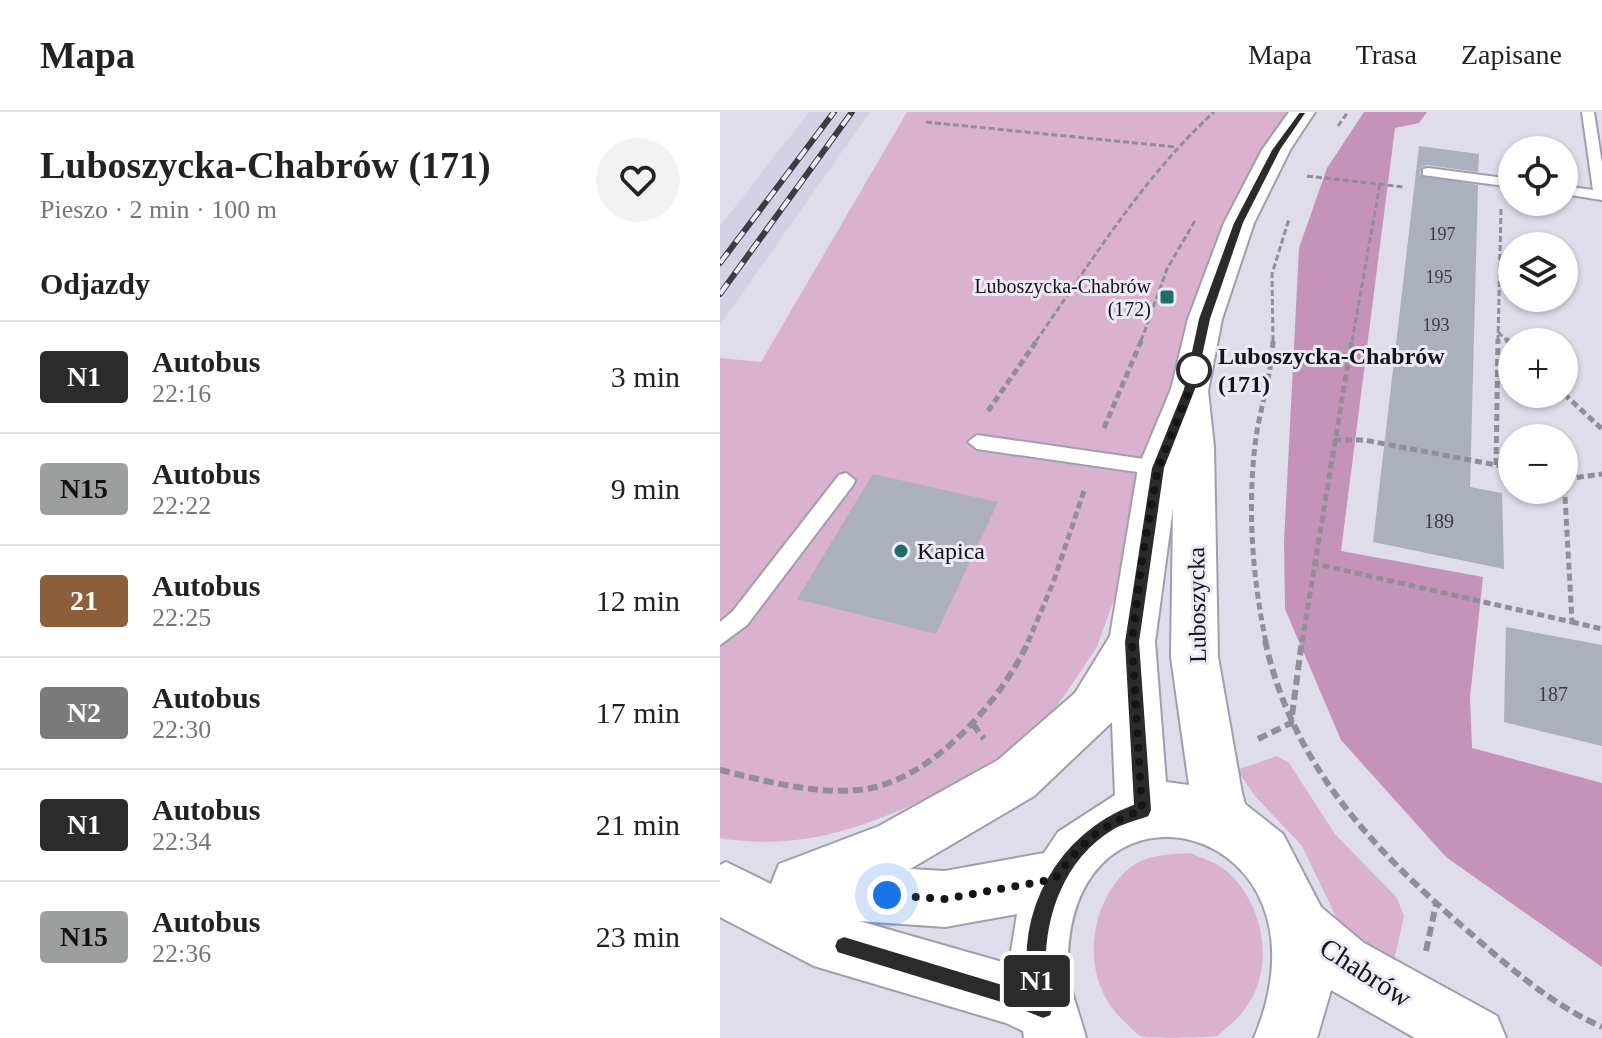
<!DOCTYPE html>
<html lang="pl">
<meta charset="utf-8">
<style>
body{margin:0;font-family:Georgia,serif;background:#f2f2f2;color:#222;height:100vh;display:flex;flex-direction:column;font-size:30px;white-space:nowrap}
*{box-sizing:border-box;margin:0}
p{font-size:26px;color:#767676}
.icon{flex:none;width:44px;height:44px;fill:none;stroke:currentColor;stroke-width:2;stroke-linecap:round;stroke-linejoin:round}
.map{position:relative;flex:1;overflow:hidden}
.drawer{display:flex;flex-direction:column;background:#fff;width:720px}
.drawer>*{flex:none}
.badge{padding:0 16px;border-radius:6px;font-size:28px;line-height:52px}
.controls{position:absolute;left:778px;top:24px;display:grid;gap:16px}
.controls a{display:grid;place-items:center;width:80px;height:80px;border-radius:50%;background:#fff;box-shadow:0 2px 6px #0004;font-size:40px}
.you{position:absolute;width:40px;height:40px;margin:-20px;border:6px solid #fff;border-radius:50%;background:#1a73e8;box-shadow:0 0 0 12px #1a73e833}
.map>.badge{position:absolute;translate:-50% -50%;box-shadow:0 0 0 4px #fff}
h2{padding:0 40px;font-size:30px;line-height:72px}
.round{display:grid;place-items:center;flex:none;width:84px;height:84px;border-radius:42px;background:#f2f2f2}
.headline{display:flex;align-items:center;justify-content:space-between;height:136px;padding:0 40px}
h1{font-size:38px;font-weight:700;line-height:60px}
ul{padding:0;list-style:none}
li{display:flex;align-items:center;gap:24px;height:112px;padding:0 40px;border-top:2px solid #e0e0e0}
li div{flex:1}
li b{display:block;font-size:30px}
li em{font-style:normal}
li .badge{min-width:88px;font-weight:700;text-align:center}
header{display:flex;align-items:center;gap:48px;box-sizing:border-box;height:112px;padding:0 40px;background:#fff;border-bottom:2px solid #e0e0e0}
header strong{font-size:38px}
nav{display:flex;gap:44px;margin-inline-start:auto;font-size:28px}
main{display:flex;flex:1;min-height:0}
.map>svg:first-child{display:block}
.built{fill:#d4d0e6}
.green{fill:#dab1cf}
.forest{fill:#c593b9}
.building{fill:#acafbd}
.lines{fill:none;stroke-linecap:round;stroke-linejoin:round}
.lane-casing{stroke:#a19eac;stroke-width:4}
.secondary-casing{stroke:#a19eac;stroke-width:4}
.path-far2{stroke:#908e99;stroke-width:3;stroke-dasharray:6 3;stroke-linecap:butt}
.path-far1{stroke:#908e99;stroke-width:5;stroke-dasharray:7 4;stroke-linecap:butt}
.path{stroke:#908e99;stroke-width:6;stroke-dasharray:10 5;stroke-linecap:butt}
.lane{fill:#fff;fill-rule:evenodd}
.secondary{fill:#fff;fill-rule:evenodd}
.rail-casing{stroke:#3e3c43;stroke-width:6}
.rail{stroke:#ece9f8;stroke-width:4;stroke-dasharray:13;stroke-linecap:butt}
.line{fill:#2b2b2b;stroke:#fff;stroke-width:2}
.walk{stroke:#151419;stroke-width:8;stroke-dasharray:0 14.4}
.poi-dot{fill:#1e6b69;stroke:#ece9f8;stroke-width:3}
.stop-dot{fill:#fff;stroke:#2b2b2b;stroke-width:4}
.labels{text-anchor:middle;stroke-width:6;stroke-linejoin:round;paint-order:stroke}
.far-number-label{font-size:18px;fill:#3b3b42}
.far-poi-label{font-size:20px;fill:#151419;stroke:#ece9f8;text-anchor:end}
.number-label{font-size:20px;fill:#3b3b42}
.stop-label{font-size:24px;font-weight:bold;fill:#151419;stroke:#ece9f8;text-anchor:start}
.poi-label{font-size:24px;fill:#151419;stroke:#ece9f8;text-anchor:start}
.street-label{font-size:24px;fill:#151419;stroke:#ece9f8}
.near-street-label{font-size:28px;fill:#151419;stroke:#ece9f8}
</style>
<header>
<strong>Mapa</strong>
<nav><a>Mapa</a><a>Trasa</a><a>Zapisane</a></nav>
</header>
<main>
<section class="drawer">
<div class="headline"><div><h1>Luboszycka-Chabrów (171)</h1><p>Pieszo · 2 min · 100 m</p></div><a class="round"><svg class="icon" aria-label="heart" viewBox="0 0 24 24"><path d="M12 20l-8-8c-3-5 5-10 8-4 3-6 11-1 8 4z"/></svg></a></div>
<h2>Odjazdy</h2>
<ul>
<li><span class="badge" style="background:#2b2b2b;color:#fff">N1</span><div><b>Autobus</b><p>22:16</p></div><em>3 min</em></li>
<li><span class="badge" style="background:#9d9f9e;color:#111">N15</span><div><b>Autobus</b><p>22:22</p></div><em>9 min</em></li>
<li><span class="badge" style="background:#8b5e3c;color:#fff">21</span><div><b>Autobus</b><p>22:25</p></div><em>12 min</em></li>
<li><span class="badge" style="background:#7a7a7a;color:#fff">N2</span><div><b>Autobus</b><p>22:30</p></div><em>17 min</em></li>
<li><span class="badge" style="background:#2b2b2b;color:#fff">N1</span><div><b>Autobus</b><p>22:34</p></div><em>21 min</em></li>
<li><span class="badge" style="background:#9d9f9e;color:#111">N15</span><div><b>Autobus</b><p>22:36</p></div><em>23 min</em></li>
</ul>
</section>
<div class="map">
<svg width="882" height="926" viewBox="0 0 882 926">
<rect width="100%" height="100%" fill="#dfdceb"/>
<!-- built -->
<path class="built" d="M89 0H150L0 213V114Z"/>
<!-- green -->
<path class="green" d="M187 0H582L556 38 377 535C353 571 316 630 280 655 270 662 252 664 240 670 161 709 91 741 0 726V246L41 250Z
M557 644 569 651 615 722 677 786 684 804 672 857 620 813 582 734 535 684 517 658Z
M470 741C481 746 495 750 504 757 544 789 557 856 524 898 517 908 506 916 497 924 484 926 434 926 423 925 416 922 409 914 404 909 361 870 366 798 406 759 423 743 448 742 470 741Z"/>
<!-- forest -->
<path class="forest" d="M644 0H707L699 11 675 16 621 439 763 465 750 585 752 636 882 671V855L726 745 621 628 565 497 564 430 579 136 607 56Z"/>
<!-- building -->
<path class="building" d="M699 34 759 42 758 60 707 53 701 55 700 63 758 73 750 375 782 381 784 457 653 430Z
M153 362 278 390 216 522 77 487Z
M786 515 882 533V634L784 610Z"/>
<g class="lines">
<defs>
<path id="lane" d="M862 0H874L882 52V88L844 82V74L873 78Z
M708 56 792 67V75L703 63V57Z
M257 323 438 349 447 356 438 363 257 337 248 330Z
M126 361 135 368 133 373 27 513 0 533V510L13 499 119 363Z"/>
<path id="secondary" d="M569 0H595L570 38 534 111 502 207 488 279 494 335 498 545 522 681 525 692 563 722 601 795 644 831 777 904 786 926H695L611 878 597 926H534C624 710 351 644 348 848 347 873 360 902 366 926H304L303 919 286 911 94 854 0 805V753L6 750 51 772 59 752 159 714 278 648 355 581 390 524 418 356 451 277 468 207 504 111 542 38ZM453 396 451 545 469 673 446 670 435 530ZM392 610 395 683 338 720 324 741 225 759 190 757 314 684ZM297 802 289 852 139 809 225 815Z"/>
</defs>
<!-- lane casing -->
<use href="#lane" class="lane-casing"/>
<!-- secondary casing -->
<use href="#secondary" class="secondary-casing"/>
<!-- path-far2 -->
<path class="path-far2" d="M206 10 456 35
M618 14 628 0
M587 64 684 75
M778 220 788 229
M316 229C372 149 422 66 494 0
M421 229 447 157 476 107
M553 229 552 162 569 107
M632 229 660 72
M778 229 781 97"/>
<!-- path-far1 -->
<path class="path-far1" d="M786 227 792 233
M844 282 882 317
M268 299 318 227
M384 316 422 227
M614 328H644L792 356
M776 353 778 227
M846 367 882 362
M592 451 852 510 844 367
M852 510 882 517
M308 530 333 471 364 379
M546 530C532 465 527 392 536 325 541 293 552 261 553 227
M582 530 632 227"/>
<!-- path -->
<path class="path" d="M545 528C572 654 655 739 749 820 791 857 831 892 882 915
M253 612 264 627
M538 627 571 611 582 528
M0 658C47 669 97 684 146 677 214 666 282 588 309 528
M706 839 716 792"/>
<!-- lane -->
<use href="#lane" class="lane"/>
<!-- secondary -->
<use href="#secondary" class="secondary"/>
<defs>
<path id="rail" d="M0 151 114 0
M0 182 132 0"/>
</defs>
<!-- rail casing -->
<use href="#rail" class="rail-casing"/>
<!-- rail -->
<use href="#rail" class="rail"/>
</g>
<!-- line -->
<path class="line" d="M579 0H587L561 38 524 111 491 207 476 277 445 356 420 530 432 698 429 705C418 709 405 712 394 718 344 748 324 807 327 862 327 877 336 891 331 904L323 907 291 894 117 841 114 834 117 827 124 824 309 880C292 800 338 720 413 692L404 530 431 356 463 277 478 207 513 111 551 38Z"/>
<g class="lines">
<!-- walk -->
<path class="walk" d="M167 783 225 787 335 767C362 730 379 714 422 698L412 530 422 447 438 356 470 277 475 254 474 258"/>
</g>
<!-- markers -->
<g class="poi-dot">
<rect x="439" y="177" width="16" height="16" rx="4"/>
<circle cx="181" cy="439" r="8"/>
</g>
<circle class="stop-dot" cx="474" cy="258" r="16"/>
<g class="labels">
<!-- far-number labels -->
<g class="far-number-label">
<text x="722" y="128">197</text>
<text x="719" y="171">195</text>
<text x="716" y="219">193</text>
</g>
<!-- far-poi labels -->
<g class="far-poi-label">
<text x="431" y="181">Luboszycka-Chabrów<tspan x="431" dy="23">(172)</tspan></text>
</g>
<!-- number labels -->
<g class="number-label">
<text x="719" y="416">189</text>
<text x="833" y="589">187</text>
</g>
<!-- stop labels -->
<g class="stop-label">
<text x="498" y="252">Luboszycka-Chabrów<tspan x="498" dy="28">(171)</tspan></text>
</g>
<!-- poi labels -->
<g class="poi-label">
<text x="197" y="447">Kapica</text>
</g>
<!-- street labels -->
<g class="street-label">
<text transform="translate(477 493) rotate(-91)" y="8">Luboszycka</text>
</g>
<!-- near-street labels -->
<g class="near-street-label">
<text transform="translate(646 860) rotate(33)" y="10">Chabrów</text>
</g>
</g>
</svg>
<div class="controls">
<a><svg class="icon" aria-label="locate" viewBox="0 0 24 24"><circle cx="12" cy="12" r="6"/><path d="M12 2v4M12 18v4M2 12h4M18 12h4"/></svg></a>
<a><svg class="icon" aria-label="layers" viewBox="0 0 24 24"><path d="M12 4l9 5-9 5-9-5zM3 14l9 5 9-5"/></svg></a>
<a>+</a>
<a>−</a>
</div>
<div class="you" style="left:167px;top:783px"></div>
<b class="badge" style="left:317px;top:869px;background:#2b2b2b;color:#fff">N1</b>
</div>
</main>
